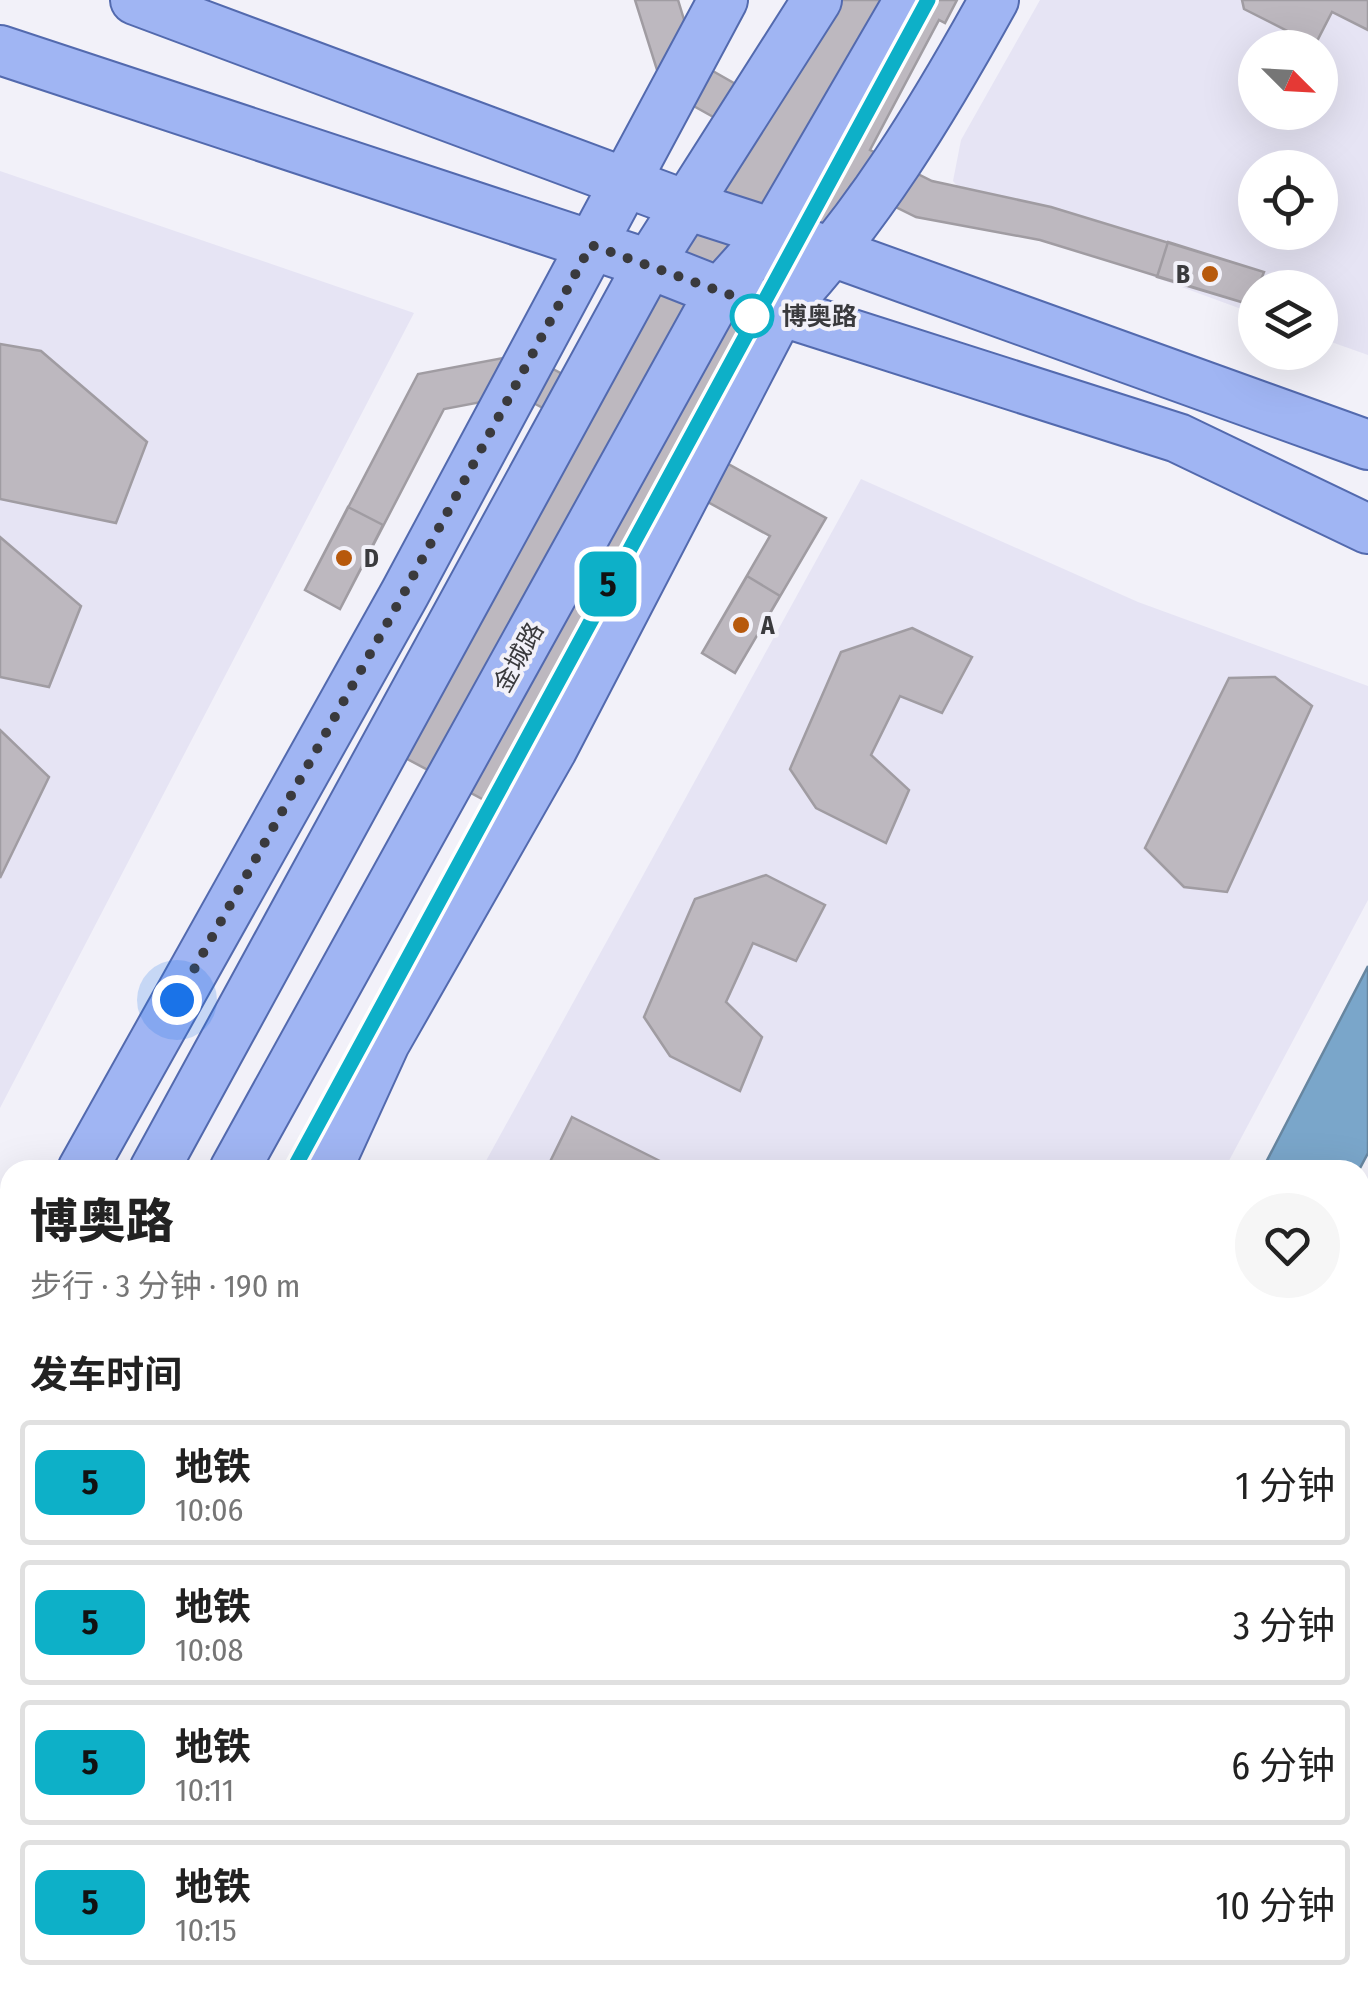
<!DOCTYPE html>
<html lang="zh">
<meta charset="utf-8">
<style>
body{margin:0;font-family:"Fira Sans Condensed","Noto Sans SC",sans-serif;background:#f6f6f6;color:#222;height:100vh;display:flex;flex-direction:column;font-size:38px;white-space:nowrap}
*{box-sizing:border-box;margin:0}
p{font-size:32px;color:#767676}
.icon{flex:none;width:55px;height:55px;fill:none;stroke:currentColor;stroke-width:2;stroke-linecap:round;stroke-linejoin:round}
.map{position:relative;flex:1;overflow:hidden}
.sheet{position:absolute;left:0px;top:1160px;width:1370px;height:842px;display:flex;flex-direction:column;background:#fff;border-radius:30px 30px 0 0;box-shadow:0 10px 40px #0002}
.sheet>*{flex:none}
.badge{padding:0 20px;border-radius:15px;font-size:35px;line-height:65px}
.needle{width:65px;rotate:114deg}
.tools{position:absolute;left:1238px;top:30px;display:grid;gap:20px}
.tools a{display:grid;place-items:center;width:100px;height:100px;border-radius:50%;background:#fff;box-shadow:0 10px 40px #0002;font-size:50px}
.you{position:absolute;width:50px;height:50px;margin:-25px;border:8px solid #fff;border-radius:50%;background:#1a73e8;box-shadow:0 0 0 15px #1a73e833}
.map>.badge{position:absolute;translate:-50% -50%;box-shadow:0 0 0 5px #fff}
h2{padding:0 30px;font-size:38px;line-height:90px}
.round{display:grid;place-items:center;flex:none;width:105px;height:105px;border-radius:52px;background:#f6f6f6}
.overview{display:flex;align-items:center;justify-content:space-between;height:170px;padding:0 30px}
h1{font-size:48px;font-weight:800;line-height:75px}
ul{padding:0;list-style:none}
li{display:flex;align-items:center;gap:30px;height:125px;margin:0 20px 15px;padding:0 10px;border:5px solid #e0e0e0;border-radius:10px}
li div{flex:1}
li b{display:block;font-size:38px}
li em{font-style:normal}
li .badge{min-width:110px;font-weight:700;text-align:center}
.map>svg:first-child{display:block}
.built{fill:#e6e4f4;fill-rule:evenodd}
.water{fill:#7aa6ca;stroke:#6786a0;stroke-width:2.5}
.building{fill:#bdb8bf;stroke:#a09ca2;stroke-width:2.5}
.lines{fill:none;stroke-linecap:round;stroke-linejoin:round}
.major-casing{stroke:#536aae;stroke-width:52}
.major{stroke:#a0b5f3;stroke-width:48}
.line-casing{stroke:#fff;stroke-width:22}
.line{stroke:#0db0c8;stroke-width:15}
.walk{stroke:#3a3a3d;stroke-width:10;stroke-dasharray:0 18}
.poi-dot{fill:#b7590c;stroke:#f2f1f9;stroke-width:4}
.stop-dot{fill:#fff;stroke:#0db0c8;stroke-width:5}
.labels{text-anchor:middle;stroke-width:8;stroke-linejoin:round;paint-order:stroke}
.poi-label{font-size:25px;font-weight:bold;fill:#3a3a3d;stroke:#f2f1f9;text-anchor:start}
.stop-label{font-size:25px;font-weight:bold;fill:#3a3a3d;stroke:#f2f1f9;text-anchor:start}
.street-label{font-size:25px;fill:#3a3a3d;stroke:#f2f1f9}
</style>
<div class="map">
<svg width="1368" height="2001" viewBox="0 0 1368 2001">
<rect width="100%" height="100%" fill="#f2f1f9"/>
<!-- built -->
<path class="built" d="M1040 0H1368V355L1320 338V288H1255V314L980 213 953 181 961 140ZM1255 48H1320V112H1255ZM1255 168H1320V232H1255Z
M0 171 414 313 0 1108Z
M861 479 1138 602 1368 686V900L1224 1170H481Z
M10 1977V1992L786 1993 782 2001H0Z"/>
<!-- water -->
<path class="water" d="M1368 966V1153L1359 1170H1262Z"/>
<!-- building -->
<path class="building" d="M635 0H678L697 62 762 99 818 0H957L945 23 939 20 870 150 932 181 1051 207 1264 272 1251 305 1040 240 916 217 851 185 703 450 826 518 735 673 702 653 770 536 682 488 514 816 396 753 581 428 518 395 444 409 340 609 305 590 418 374 525 354 598 393 742 133 663 89Z
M1242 0H1368V30L1332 12 1315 45 1244 9Z
M1168 242 1264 272 1251 305 1157 277Z
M0 344 41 351 147 442 116 523 0 499Z
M348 507 383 525 340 609 305 590Z
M0 537 81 606 49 687 0 677Z
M747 576 780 596 735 673 702 653Z
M912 628 972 657 942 713 900 696 871 755 909 790 886 843 816 808 790 769 841 652Z
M1275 677 1312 706 1227 892 1184 887 1145 848 1229 678Z
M0 730 49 777 0 878Z
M766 875 825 905 796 961 753 943 726 1002 762 1037 740 1091 670 1056 644 1017 695 899Z
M572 1117 678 1170H546Z
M89 1992H131L148 2001H84Z
M1005 1992H1081L1077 2001H1001Z
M1227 1992H1301L1297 2001H1223Z"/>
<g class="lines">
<defs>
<path id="major" d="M135 0 686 205 835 253 1368 445
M0 50 649 264 720 292 1178 438 1368 529
M82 1170 405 593 723 0
M154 1170 649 264 817 0
M234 1170 720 292 774 232 909 0
M327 1170 385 1043 552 750 780 311C868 218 932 112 994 0
M0 1316 10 1299
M0 1446 10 1428
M0 1613 10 1594
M0 1766 10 1748"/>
</defs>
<!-- major casing -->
<use href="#major" class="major-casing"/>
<!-- major -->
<use href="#major" class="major"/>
</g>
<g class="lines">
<defs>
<path id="line" d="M293 1170 928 0"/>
</defs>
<!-- line casing -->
<use href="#line" class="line-casing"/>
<!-- line -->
<use href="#line" class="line"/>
<!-- walk -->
<path class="walk" d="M177 1000 404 593 591 245 750 302 752 316"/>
</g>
<!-- markers -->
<g class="poi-dot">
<circle cx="1210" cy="274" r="10"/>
<circle cx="344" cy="558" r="10"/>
<circle cx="741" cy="625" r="10"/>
</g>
<circle class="stop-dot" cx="752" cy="316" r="20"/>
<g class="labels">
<!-- poi labels -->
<g class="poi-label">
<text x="1190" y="283" text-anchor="end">B</text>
<text x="364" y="567">D</text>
<text x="761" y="634">A</text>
</g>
<!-- stop labels -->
<g class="stop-label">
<text x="782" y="325">博奥路</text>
</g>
<!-- street labels -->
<g class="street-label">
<text transform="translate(518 657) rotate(-61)" y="9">金城路</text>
</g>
</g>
</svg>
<div class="tools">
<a><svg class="needle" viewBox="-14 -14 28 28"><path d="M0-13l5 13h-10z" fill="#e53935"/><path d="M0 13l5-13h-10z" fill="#767676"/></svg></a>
<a><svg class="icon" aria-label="locate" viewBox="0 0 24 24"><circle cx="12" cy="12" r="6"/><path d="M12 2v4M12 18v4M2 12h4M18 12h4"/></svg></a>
<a><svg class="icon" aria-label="layers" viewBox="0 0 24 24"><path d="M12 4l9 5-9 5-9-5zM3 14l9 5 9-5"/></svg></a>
</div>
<div class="you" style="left:177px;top:1000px"></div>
<b class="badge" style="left:608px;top:584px;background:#0db0c8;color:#111">5</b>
<section class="sheet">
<div class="overview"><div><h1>博奥路</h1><p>步行 · 3 分钟 · 190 m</p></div><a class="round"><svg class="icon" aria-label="heart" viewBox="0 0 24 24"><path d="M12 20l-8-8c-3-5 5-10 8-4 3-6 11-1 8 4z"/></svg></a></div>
<h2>发车时间</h2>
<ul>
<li><span class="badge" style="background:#0db0c8;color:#111">5</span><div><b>地铁</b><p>10:06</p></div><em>1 分钟</em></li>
<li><span class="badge" style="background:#0db0c8;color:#111">5</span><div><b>地铁</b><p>10:08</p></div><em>3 分钟</em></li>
<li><span class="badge" style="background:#0db0c8;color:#111">5</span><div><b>地铁</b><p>10:11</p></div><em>6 分钟</em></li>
<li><span class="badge" style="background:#0db0c8;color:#111">5</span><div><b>地铁</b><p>10:15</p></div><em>10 分钟</em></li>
</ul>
</section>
</div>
